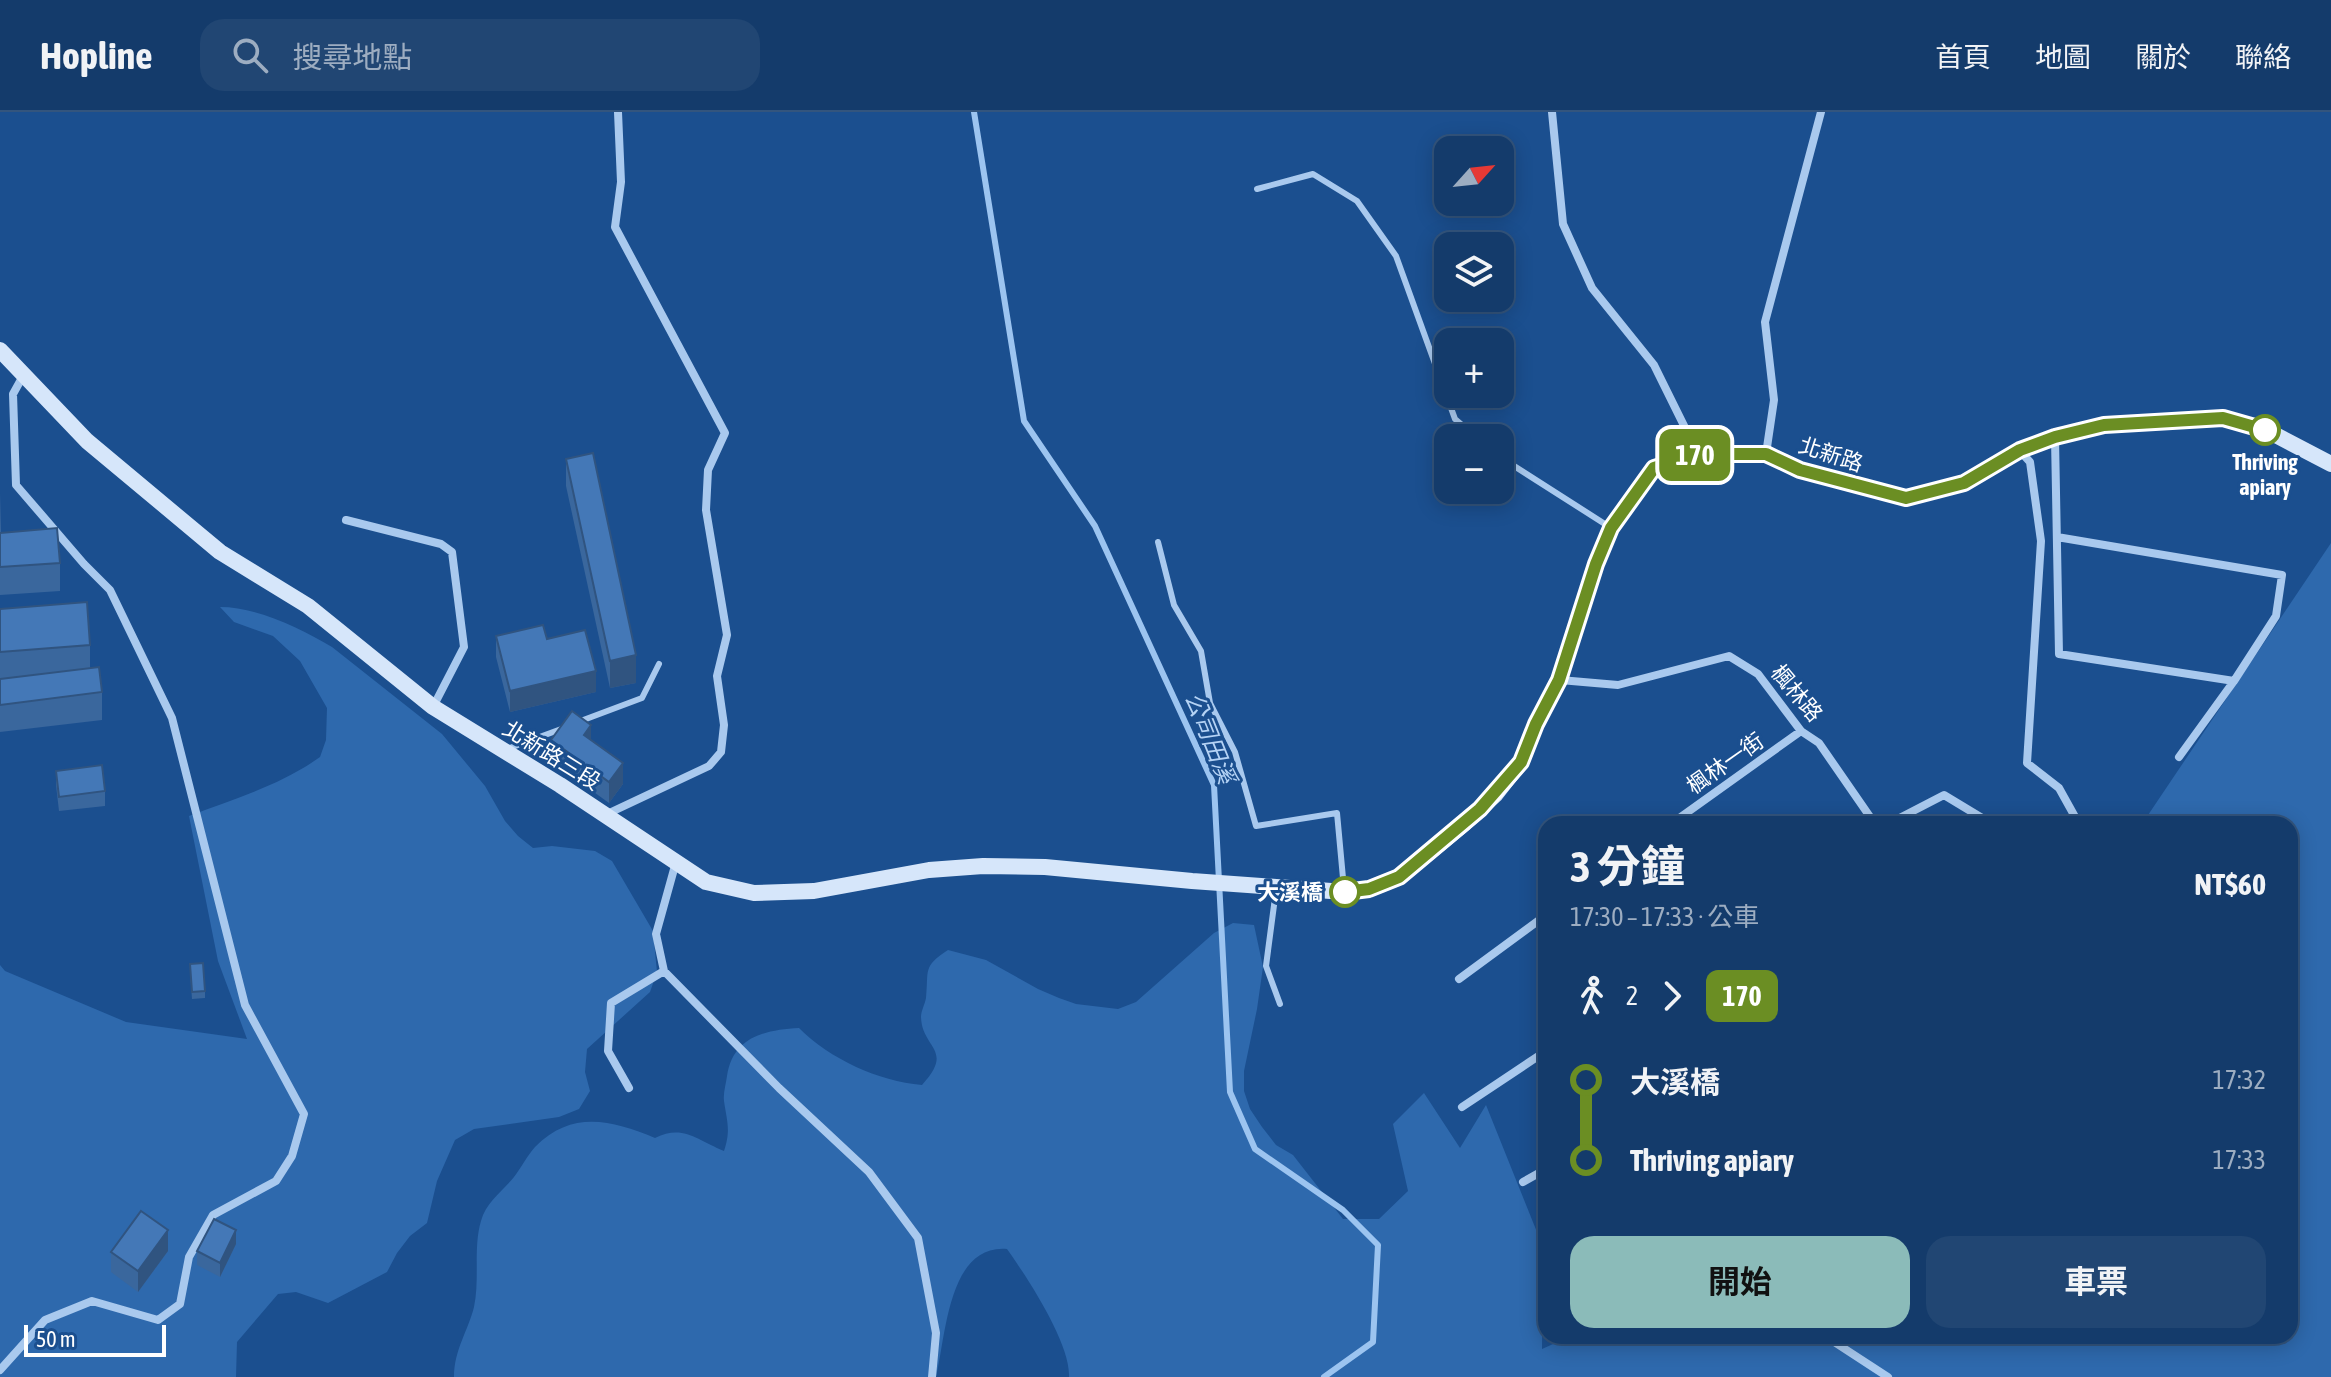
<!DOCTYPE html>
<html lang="zh-TW">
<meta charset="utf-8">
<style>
body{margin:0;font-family:"Asap Condensed","Noto Sans TC",sans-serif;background:#214673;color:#f1f3f6;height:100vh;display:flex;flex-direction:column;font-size:30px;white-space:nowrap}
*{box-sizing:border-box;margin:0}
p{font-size:26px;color:#9dadc1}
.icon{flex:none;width:44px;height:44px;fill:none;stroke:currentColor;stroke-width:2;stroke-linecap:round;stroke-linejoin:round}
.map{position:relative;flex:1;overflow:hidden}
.details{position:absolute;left:1538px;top:704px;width:760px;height:528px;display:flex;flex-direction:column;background:#143b6b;border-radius:24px;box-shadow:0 4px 20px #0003,0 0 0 2px #33557e}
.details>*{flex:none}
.badge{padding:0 16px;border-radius:12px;font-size:28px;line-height:52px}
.needle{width:52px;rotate:63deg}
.fabs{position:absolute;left:1434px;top:24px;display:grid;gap:16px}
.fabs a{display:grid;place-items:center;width:80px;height:80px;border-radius:16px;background:#143b6b;box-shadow:0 4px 20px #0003,0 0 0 2px #33557e;font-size:40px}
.scale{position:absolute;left:24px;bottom:20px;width:142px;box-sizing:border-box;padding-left:8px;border:4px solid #fff;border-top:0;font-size:22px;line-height:28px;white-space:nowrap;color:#fff;-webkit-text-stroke:6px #1b4f8f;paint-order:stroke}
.map>.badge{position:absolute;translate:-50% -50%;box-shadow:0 0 0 4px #fff}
.legs{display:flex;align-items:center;gap:12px;height:88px;padding:0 32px;font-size:26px}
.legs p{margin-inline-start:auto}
.summary{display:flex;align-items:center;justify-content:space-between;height:136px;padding:0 32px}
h1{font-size:44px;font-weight:700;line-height:60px}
.primary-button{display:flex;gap:16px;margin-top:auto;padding:16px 32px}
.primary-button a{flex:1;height:92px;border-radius:24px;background:#8bbbb9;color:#111;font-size:32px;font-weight:700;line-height:92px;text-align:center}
.primary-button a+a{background:#214673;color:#f1f3f6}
ul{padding:0 32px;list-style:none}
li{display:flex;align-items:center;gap:28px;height:80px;font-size:30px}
li i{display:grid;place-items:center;width:12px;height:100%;margin:0 10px;background:currentColor}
li i::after{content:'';width:20px;height:20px;margin:-10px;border:6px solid;border-radius:50%;background:#143b6b}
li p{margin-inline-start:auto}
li:first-child i{background:linear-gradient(#0000 50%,currentColor 0)}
li:last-child i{background:linear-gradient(currentColor 50%,#0000 0)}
header{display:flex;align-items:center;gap:48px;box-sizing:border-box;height:112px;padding:0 40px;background:#143b6b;border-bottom:2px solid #33557e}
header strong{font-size:38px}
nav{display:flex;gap:44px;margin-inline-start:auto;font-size:28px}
.search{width:560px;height:72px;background:#214673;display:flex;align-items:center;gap:20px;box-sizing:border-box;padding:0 28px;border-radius:24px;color:#9dadc1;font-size:30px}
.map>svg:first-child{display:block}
.green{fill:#2e69ad}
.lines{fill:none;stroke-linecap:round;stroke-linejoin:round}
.stream{stroke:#9cc4f0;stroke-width:6}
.service{stroke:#a9c9ee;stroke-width:6}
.minor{stroke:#a9c9ee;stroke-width:8}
.secondary{stroke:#d6e6fa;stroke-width:16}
.wall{fill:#3a679d}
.shaded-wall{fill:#305480}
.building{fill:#4478b7;stroke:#305480;stroke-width:2}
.line-1-casing{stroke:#fff;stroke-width:18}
.line-1{stroke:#6b8e23;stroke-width:12}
.stop-1-dot{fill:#fff;stroke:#6b8e23;stroke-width:4}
.labels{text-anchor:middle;stroke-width:6;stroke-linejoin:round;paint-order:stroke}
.street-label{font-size:22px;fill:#fff;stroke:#1b4f8f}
.stop-label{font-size:22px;font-weight:bold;fill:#fff;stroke:#1b4f8f}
.water-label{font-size:24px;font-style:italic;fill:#b5d3f5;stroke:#1b4f8f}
</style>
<header>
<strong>Hopline</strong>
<div class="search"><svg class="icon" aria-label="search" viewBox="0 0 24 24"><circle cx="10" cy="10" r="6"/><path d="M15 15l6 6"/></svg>搜尋地點</div>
<nav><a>首頁</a><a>地圖</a><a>關於</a><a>聯絡</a></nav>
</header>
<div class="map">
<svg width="2331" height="1265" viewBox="0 0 2331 1265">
<rect width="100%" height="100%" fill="#1b4f8f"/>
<!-- green -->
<path class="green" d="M2331 431V1265H1069C1071 1232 1027 1165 1007 1137 948 1132 946 1224 936 1265H454C454 1238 468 1219 474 1195 480 1167 473 1136 481 1109 486 1090 502 1080 514 1065 521 1056 527 1044 535 1035 572 998 611 1008 655 1026 683 1012 697 1028 724 1039 731 1018 727 1010 724 989 723 981 726 972 727 964 733 925 764 918 799 916 830 947 878 969 922 973 955 937 922 937 921 905 921 899 925 892 926 886 929 858 922 855 948 838L986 848 1038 877 1059 886 1076 892 1118 897 1136 890 1214 821 1233 811 1254 813 1263 855 1257 897 1244 959V979L1250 997 1262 1015 1276 1033 1293 1043 1343 1107H1379L1408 1079 1393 1012 1424 981 1460 1036 1486 993 1543 1135 1542 1237 1571 1224H2290V712H2142Z
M220 495C257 495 300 516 332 535L442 622 485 674 505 709 518 724 533 736 552 734 595 739 612 749 653 819 657 860 650 880 587 937 585 960 590 979 579 997 559 1005 474 1017 455 1028 437 1069 427 1111 410 1124 397 1141 387 1160 328 1191 296 1180 278 1182 237 1230 236 1265H0V853L5 859 126 910 247 927 218 849 189 704C234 687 281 673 320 645L326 628 327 596 300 549 273 524 234 510Z"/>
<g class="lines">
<!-- stream -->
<path class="stream" d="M974 0 1024 309 1095 414 1214 673 1230 980 1255 1037 1343 1098 1378 1133 1373 1230 1324 1265"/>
<!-- service -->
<path class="service" d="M1257 77 1313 62 1357 89 1396 144 1455 307 1477 326
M1500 345 1608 414
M1158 430 1174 493 1201 539 1210 591 1235 640 1256 714 1337 701 1344 777
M578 610 642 586 659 552
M507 637 564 616
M1276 778 1266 854 1280 892"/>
<!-- minor -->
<path class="minor" d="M1552 0 1563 112 1592 176 1654 253 1698 342
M2055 326 2059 542 2234 569
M2020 339 2030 350 2041 429 2027 651 2059 676 2079 712
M1766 342 1774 288 1765 210 1821 0
M346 408 441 432 452 440 464 535 433 595
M2057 425 2282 463 2276 504 2234 569 2179 645
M1560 568 1618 573 1729 544 1758 562 1801 619 1819 631 1875 712
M607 702 709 654 721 640 724 613 717 564 727 523 706 398 708 358 725 321 615 115 621 70 618 0
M1671 712 1801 619
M1888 712 1944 683 1992 712
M676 750 656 822 664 859 779 976 869 1060 918 1126 936 1221 932 1265
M1459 867 1546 803
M629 976 608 939 611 891 664 859
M1462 995 1546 939
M1523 1070 1546 1057
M1825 1224 1888 1265
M0 1258 45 1208 92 1189 158 1208 180 1192 189 1145 213 1103 276 1069 292 1044 304 1002 245 893 172 606 110 478 84 452 16 373 13 282 23 264"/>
<!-- secondary -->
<path class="secondary" d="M0 238 87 329 220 440 308 494 433 595 560 673 706 770 754 781 814 779 929 758 983 754 1045 755 1192 769 1345 780 1369 777 1399 765 1465 711 1495 683 1521 650 1536 612 1559 568 1596 452 1611 416 1654 356 1698 342H1766L1800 358 1906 386 1964 371 2020 338 2055 325 2104 313 2223 306 2268 319 2331 352"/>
</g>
<!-- wall -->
<path class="wall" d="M566 347 636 571 610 576 566 374Z
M0 381 1 421 60 451V479L0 483Z
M0 497 90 533V556L102 580V608L0 620Z
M496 524 547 527 596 580 510 600 496 545Z
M551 628H591L623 672 609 691 551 649Z
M56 659 105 679V694L59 699 56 673Z
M190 859 205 879V886L192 887Z
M236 1132 220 1165 197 1153V1139Z
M168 1139 138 1180 111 1160V1140Z"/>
<!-- shaded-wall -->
<path class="shaded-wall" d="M636 543V571L610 576V549Z
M596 559V580L510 600V579Z
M591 613V634L584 623Z
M623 651V672L609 691V670Z
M168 1118V1139L138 1180V1159Z
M236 1118V1132L220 1165V1151Z"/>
<!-- building -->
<path class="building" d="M593 341 636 543 610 549 566 347Z
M57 416 60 451 0 455V421Z
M87 490 90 533 0 540V497Z
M543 513 547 527 585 518 596 559 510 579 496 524Z
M99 555 102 580 0 593V567Z
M572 599 591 613 584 623 623 651 609 670 551 628Z
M102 653 105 679 59 685 56 659Z
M203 851 205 879 192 880 190 852Z
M141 1099 168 1118 138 1159 111 1140Z
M214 1107 236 1118 220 1151 197 1139Z"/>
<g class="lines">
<defs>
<path id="line-1" d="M1345 780 1369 777 1399 765 1480 697 1521 650 1536 612 1559 568 1596 452 1611 416 1654 356 1698 342H1766L1800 358 1906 386 1964 371 2020 338 2055 325 2104 313 2223 306 2265 318"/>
</defs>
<!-- line-1 casing -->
<use href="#line-1" class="line-1-casing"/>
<!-- line-1 -->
<use href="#line-1" class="line-1"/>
</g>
<!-- markers -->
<g class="stop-1-dot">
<circle cx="2265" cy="318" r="14"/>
<circle cx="1345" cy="780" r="14"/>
</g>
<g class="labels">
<!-- street labels -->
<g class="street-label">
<text transform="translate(1831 342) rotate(18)" y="8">北新路</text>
<text transform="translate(1797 581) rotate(50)" y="8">楓林路</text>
<text transform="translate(552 643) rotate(32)" y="8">北新路三段</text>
<text transform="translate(1725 651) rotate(-35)" y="8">楓林一街</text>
</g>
<!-- stop labels -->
<g class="stop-label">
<text x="2265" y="358">Thriving<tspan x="2265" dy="25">apiary</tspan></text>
<text x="1323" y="788" text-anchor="end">大溪橋</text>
</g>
<!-- water labels -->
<g class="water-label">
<text transform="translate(1210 626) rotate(68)" y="8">公司田溪</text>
</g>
</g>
</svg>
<div class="fabs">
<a><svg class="needle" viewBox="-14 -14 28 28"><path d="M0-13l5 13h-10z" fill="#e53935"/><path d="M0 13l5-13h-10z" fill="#9dadc1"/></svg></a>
<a><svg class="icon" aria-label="layers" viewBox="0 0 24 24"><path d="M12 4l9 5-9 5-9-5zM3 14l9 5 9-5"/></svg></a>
<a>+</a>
<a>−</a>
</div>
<div class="scale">50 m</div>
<b class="badge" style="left:1695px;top:343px;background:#6b8e23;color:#fff">170</b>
<section class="details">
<div class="summary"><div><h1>3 分鐘</h1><p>17:30 – 17:33 · 公車</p></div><b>NT$60</b></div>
<div class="legs"><svg class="icon" aria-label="walk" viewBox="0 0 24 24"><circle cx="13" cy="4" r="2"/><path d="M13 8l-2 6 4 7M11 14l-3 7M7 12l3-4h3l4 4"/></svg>2<svg class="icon" aria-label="forward" viewBox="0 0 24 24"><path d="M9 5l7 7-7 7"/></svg><b class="badge" style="background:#6b8e23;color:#fff">170</b></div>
<ul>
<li><i style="color:#6b8e23"></i><b>大溪橋</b><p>17:32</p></li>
<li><i style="color:#6b8e23"></i><b>Thriving apiary</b><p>17:33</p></li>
</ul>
<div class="primary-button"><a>開始</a><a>車票</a></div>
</section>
</div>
